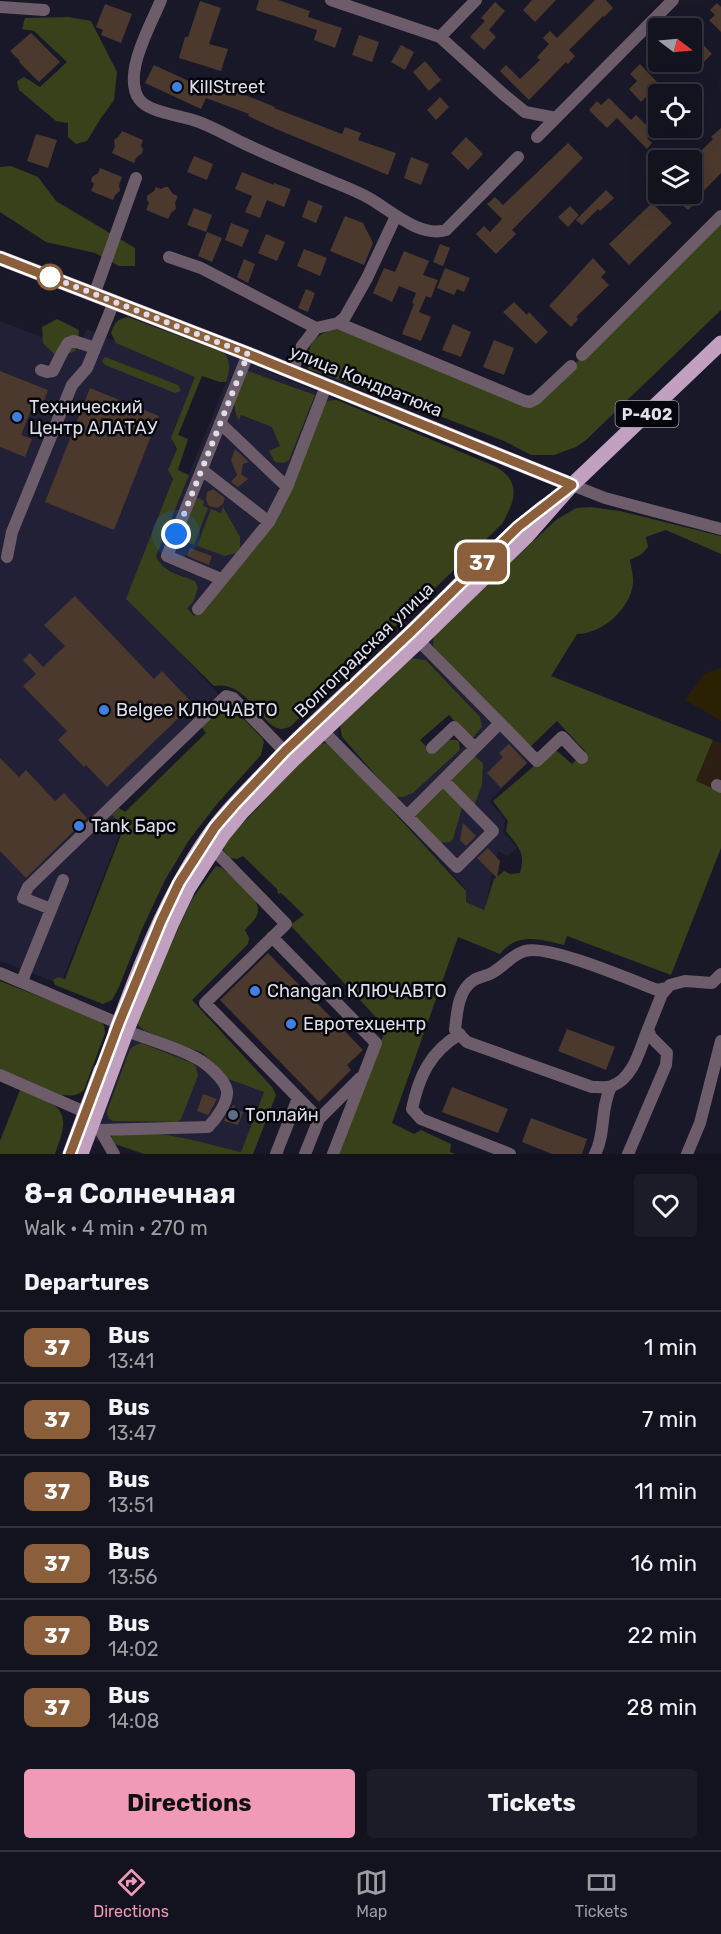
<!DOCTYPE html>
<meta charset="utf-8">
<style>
body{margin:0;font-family:Rubik,sans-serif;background:#1c1b28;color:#f1f3f6;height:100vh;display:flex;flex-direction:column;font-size:22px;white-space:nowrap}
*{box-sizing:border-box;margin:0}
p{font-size:20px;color:#9d9ea4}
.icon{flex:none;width:33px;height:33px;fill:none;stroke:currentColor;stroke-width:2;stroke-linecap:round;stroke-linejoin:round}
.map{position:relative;height:1154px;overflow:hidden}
.drawer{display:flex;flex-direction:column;background:#13121f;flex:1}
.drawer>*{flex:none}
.badge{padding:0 12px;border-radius:9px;font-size:21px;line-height:39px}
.needle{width:39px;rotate:106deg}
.buttons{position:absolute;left:648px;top:18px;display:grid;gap:12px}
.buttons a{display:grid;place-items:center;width:54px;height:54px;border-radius:6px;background:#13121f;box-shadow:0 6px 24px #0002,0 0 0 2px #32323d;font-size:30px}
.you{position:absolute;width:30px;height:30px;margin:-15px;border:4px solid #fff;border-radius:50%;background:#1a73e8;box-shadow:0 0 0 9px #1a73e833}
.map>.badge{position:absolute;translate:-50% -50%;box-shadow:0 0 0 3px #fff}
h2{padding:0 24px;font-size:22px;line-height:54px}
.round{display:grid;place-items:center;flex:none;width:63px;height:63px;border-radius:6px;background:#1c1b28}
.summary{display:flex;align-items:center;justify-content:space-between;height:102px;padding:0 24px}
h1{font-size:28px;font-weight:700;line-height:45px}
.action{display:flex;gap:12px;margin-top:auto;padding:12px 24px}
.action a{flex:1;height:69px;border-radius:6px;background:#f09ab7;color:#111;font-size:24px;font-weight:700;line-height:69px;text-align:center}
.action a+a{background:#1c1b28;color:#f1f3f6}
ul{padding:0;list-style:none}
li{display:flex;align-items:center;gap:18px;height:72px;padding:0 24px;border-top:2px solid #32323d}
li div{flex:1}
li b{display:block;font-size:22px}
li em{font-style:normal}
li .badge{min-width:66px;font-weight:700;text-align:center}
.tabs{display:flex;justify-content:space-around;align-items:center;height:84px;border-top:2px solid #32323d;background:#13121f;font-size:16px;color:#9d9ea4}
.tabs a{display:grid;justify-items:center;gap:3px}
.tabs .selected{color:#f09ab7}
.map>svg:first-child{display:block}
.built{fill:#212037}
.industrial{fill:#2d1e14}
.green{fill:#384119}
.sand{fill:#292101}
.building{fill:#4b392d}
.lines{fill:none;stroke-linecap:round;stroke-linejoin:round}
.minor{stroke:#6d5d6b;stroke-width:12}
.major{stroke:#c1a1bf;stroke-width:15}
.line-casing{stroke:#fff;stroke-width:14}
.line{stroke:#8b5e3c;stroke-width:9}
.walk{stroke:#dedeea;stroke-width:6;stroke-dasharray:0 10.8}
.shop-dot{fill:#3f7fe0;stroke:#05050b;stroke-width:2}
.stop-dot{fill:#fff;stroke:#8b5e3c;stroke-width:3}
.service-dot{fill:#5c6f8a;stroke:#05050b;stroke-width:2}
.labels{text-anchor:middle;stroke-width:5;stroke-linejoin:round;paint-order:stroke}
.shield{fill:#05050b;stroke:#9d9da7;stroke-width:1.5}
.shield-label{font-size:16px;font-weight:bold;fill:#dedeea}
.poi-label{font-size:18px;fill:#dedeea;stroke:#05050b;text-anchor:start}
.street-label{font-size:18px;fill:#dedeea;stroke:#05050b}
</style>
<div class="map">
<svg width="721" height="1154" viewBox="0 0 721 1154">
<rect width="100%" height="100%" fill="#191829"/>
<!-- built -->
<path class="built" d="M0 321 68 347 79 346 87 329 198 376 172 441 177 452 169 470 173 480 128 597 226 702 114 811 123 826 61 984 0 961Z
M224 353 337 400H333L272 525 194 616 187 608 195 581 166 569 159 563 156 556 226 382 227 357Z
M434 633 536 755 489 801 505 819 503 832 517 847 508 856 498 851 484 910 466 902V891L461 883 336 749 318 744 338 727 339 738 395 797H403L413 793 477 734 482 727 480 717 427 660 408 658Z
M137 1018 145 1031 203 1053 228 1079 264 1092 241 1152 206 1143 116 1133 90 1144Z"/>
<!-- industrial -->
<path class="industrial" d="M713 740 721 743V792L696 782Z"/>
<!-- green -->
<path class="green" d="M69 17 91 21 117 72 114 100 101 118 87 141 76 144 68 137V123L56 121 19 90 17 81 24 77 40 87 67 62 34 31 22 29 25 18Z
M11 166 38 177 56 201 135 248V266H119L95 253 46 242 0 212V167Z
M721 220V310L586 440 576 447 554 455H531L504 441 440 416 308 369C304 346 318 328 342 330L531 407Z
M128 317 224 353C232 363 229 371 226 382H220L202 376 178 435 188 439 178 470 189 475 156 556C162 572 181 575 195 581L198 588 193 602 187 608 194 616 272 525 325 401 337 400 492 465C522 479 516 500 502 524L291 726C289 727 284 729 281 729 261 728 248 680 214 686L126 599 173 479 168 470 177 449 171 438 195 377 116 343 111 333C114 323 117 319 128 317Z
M57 319 79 330 78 343 75 351 58 358 43 343 42 327Z
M105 357 178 385 181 391 175 393 105 365 102 361Z
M248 371 315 395 289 460 284 463 275 462 269 451 280 446 272 427 241 415 239 420C229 404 238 389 245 373Z
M199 498 204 501 203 506 208 508 194 545 184 541 181 536 196 499Z
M223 507 240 537V548L236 553 225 556 197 546 211 509 221 513Z
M590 507 620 511 721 536V554L666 530 646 537 648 547 642 554 630 560C631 567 634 577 633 584 630 609 602 634 577 634L551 676 713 740 696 781 721 792V848L671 975 567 936 564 945C539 939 518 932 500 954L458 937 392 1123 414 1134 421 1130 451 1144 450 1152 455 1154H339L386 1028 290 925 304 915 281 893 278 894 277 889 243 856 237 859 230 858 223 849 224 843 318 744 328 743 336 749 466 891V902L484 910 494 879 504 871 510 874 520 873C526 852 518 847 506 831L508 821 493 801 547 755 557 751 572 764 585 751 557 721 529 748 437 653 433 645 434 633 556 520 576 508Z
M410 658 426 660 480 717 482 727 471 740 449 715 420 740 432 753C440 746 447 736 459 741L460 750 413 793 403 797H395L342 737 340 726Z
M222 702 229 704 262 738 264 742 261 755 217 804 189 840 165 880 142 929 119 987 112 1000 103 1004 55 985 53 980 58 977 65 979 124 827 112 815 119 808 125 812 206 733 200 725Z
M474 756 483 763 482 785 474 806 451 782V774Z
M440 788 444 789 462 808 453 839 450 842 440 843 416 819 414 811Z
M216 866 222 868C232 877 264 899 257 915 255 921 248 926 245 930L249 938 248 944 192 1000 272 1087 276 1095 253 1154H144L115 1144 111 1137C130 1121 216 1146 241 1152L264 1092 228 1079 203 1053 145 1031 138 1025 137 1018 192 899Z
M0 981 99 1020 104 1025 105 1033 84 1090C78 1096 70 1096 61 1095L0 1070Z
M141 1043 192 1063 196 1067 198 1076 181 1119 178 1122 113 1121 108 1118 107 1111 130 1049 136 1045Z
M20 1090C61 1107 73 1107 55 1154H0V1141Z"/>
<!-- sand -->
<path class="sand" d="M721 668V721L685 700 705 673Z"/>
<!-- building -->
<path class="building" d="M259 0H278L310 11 308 17 342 28 335 48 314 40 317 30 256 10Z
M532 0H556L535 22 523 10Z
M595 0H606L613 8 604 17 603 16 569 50 575 56 568 64 566 62 529 100 500 71 506 65 520 79 540 60 537 57 549 44 543 38 550 31 557 38Z
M200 1 221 8 209 44 228 49 221 71 179 58 185 37H188Z
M495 2 505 11 489 30 496 37 484 50 470 37 485 21 481 18Z
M717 3 721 7V32L709 20 715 15 710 10Z
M105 4 132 14 121 43 101 35 103 30 96 27Z
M31 33 60 62 39 82 19 62 20 61 10 51Z
M692 33 712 54 695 70 688 63 692 62Z
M359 35 379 42 372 62 352 55Z
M401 45 414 52 405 70 391 62Z
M425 61 441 80 429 91 413 72Z
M640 64 659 84 641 102 629 89 637 81 630 74Z
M154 65 219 95 222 88 236 93 238 89 246 92 245 95 275 107 274 108 342 134 345 127 361 133 358 140 396 153 388 175 276 129 248 116 249 114 206 98 201 109 145 83Z
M440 97 449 107 436 120 427 110Z
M609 98 631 120 636 115 653 132 647 138 652 143 647 149 617 118 607 128 589 110 597 101 601 105Z
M721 128V173L693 202 694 204 688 210 671 194H692V160L713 139 711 137Z
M122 131 143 140 141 146 143 149 142 153 136 158 134 163 112 153 115 146 114 140 119 136Z
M36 134 57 140 48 168 27 161Z
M466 137 483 154 468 170 451 153Z
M568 143 583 158 512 230 516 234 496 254 476 234 484 226 490 232 502 219 487 204 495 197 503 205Z
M194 156 213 164 207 180 187 172Z
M411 157 429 164 421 185 404 178Z
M100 168 122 177 119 185 120 191 115 195 113 200 91 191 94 184 91 181 92 177 98 173Z
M242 172 274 185V183L291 189 284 207 267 200 260 218 245 212 252 196 235 189Z
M156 187 161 189 165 187H168L173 194 178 196 175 203 176 209 171 213 168 219 146 210 149 203 147 200V196L154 191Z
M606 190 614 198 600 211 598 209 582 225 576 220Z
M308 200 323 206 316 223 302 217Z
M652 203 672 223 629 265 609 244Z
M570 206 579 215 568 227 558 217Z
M194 208 212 215 206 232 187 225Z
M345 216 363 223 373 243 364 265 330 251Z
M231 223 249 230 242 247 225 240Z
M207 232 222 238 212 262 198 256Z
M266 234 285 242 277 261 258 253Z
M440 244 450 248 443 266 433 262Z
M304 249 327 258 320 276 297 266Z
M404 251 429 261 423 275 438 280 431 298 426 296 419 312 431 317 421 341 402 334 414 304 412 303 416 293 399 286 392 302 373 293 384 268 395 272Z
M593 258 606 272 601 277 609 285 576 317 578 319 571 327 549 306Z
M244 259 255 264 248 283 237 277Z
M445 268 470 278 464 292 457 289 454 295 437 288Z
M306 289 315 293 308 312 298 308Z
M514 302 527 315 529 312 548 332 536 344 503 312Z
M453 324 471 332 461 357 442 350Z
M494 340 514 348 504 375 483 367Z
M0 371 48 390 43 404 35 400 21 435 32 439 25 457 0 447Z
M90 388 159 416 114 530 45 502Z
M235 449 249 462 243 464 241 474 248 479 238 487 231 482 237 475 231 460Z
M213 489 225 498 223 504 217 508 209 506 206 500 207 492Z
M190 548 212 556 209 565 187 556Z
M75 596 154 679 162 671 193 704 107 787 86 765 84 767 58 740 67 731 23 686 36 674 23 660 30 653 43 667 65 646 44 625Z
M509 744 527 763 501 788 487 773 503 757 499 753Z
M0 758 19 777 26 770 55 801 64 793 87 818 26 878 0 851Z
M463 823 476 836 466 846 460 840Z
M488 848 500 861 497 878 477 858Z
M268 953 363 1050 347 1065 351 1070 319 1102 220 1000Z
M567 1029 615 1047 606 1070 558 1051Z
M452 1087 508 1109 498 1133 442 1112Z
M203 1094 217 1099 208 1115 197 1111Z
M233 1105 235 1106 234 1109 243 1112 238 1125 224 1121Z
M531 1118 587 1139 582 1154H552L522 1142Z"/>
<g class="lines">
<!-- minor -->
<path class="minor" d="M161 0C151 25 122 74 139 99 148 112 177 115 193 120 210 125 226 135 243 143 266 154 290 164 314 174 332 182 351 188 369 198 390 210 420 238 446 230L518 157
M331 0 440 37 503 94 525 112 556 118
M0 7 44 10
M440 37 476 0
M537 137 673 0
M169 257 201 268 316 328
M94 295 136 178
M338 323 525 401 530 402 536 399 571 366
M582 355 721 216
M41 370 47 372 53 371 62 353 68 343 74 341 95 348
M292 372 302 346 316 328 338 323 345 317 367 278 396 216
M220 423 287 487
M202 470 269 522
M572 485 605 498 721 529
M7 557 12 532 72 385 87 368 114 302
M221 579 167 556 248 354
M198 609 269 522 287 487 326 386
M500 723 537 761 562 737 582 758
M323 731 407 816 500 723 419 641
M432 748 454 727 475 748
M717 785 721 787
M407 816 457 867 493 831 443 780
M213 849 286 924 205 1003 319 1119
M51 909 23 898 28 887 226 696 233 698 290 757
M272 937 376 1043 333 1154
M0 973 127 1027
M22 981 63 880
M648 1029C640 1048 634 1078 612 1086 607 1088 598 1087 592 1087L467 1042 455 1030C457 1012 458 990 474 980 481 976 489 976 495 971 505 965 513 954 525 951 548 944 631 980 657 990L667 988
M460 1034C430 1052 419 1076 412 1109L421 1119 510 1154
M0 1075 85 1112
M84 1125 100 1130 208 1127C216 1119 228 1103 227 1091 225 1079 206 1063 196 1058 176 1047 149 1040 127 1031
M100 1130 114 1154
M276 1154 298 1098
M305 1154 319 1119 360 1078
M595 1154C606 1133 600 1108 611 1087
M628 1154 666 1065 667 1053 651 1037 648 1029 662 994 670 985 685 981 712 983 721 974
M687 1154 700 1123 721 1041"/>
<!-- major -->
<path class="major" d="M0 258 248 354 572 485
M116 1031C140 965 167 896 207 838 224 813 246 792 267 770 312 723 361 680 408 635 453 592 495 545 544 507
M70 1154 101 1070
M81 1154 128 1027 171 925 188 889 223 835 242 812 293 760 419 641 527 536 572 485 721 343"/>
</g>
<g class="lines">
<defs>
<path id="line" d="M0 258 248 354 572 485 518 527 410 633 285 751 235 804 215 827 179 883 161 921 119 1023 70 1154"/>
</defs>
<!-- line casing -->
<use href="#line" class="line-casing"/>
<!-- line -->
<use href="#line" class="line"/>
<!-- walk -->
<path class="walk" d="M50 277 43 274 248 354 176 534"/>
</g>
<!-- markers -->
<g class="shop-dot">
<circle cx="177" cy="87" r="6"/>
<circle cx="17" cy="417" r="6"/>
<circle cx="104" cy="710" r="6"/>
<circle cx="79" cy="826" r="6"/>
<circle cx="255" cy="991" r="6"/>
<circle cx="291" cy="1024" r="6"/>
</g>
<circle class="stop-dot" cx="50" cy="277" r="12"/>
<circle class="service-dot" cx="233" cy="1115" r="6"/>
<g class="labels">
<!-- shield labels -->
<rect class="shield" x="615.5" y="401" width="63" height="26" rx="4.5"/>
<g class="shield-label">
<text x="647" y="420">Р-402</text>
</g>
<!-- poi labels -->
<g class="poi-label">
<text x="189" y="93">KillStreet</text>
<text x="29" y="413">Технический<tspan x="29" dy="21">Центр АЛАТАУ</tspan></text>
<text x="116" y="716">Belgee КЛЮЧАВТО</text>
<text x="91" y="832">Tank Барс</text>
<text x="267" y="997">Changan КЛЮЧАВТО</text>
<text x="303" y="1030">Евротехцентр</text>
<text x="245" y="1121">Топлайн</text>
</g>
<!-- street labels -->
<g class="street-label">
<text transform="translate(366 381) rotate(22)" y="6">улица Кондратюка</text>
<text transform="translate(364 650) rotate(-44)" y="6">Волгоградская улица</text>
</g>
</g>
</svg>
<div class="buttons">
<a><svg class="needle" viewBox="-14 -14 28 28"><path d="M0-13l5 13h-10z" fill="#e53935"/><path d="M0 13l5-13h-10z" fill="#9d9ea4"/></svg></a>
<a><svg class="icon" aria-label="locate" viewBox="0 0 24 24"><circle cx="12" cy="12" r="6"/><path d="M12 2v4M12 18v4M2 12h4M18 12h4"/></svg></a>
<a><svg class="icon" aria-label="layers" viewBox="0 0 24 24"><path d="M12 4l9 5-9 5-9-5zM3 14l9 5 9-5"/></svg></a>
</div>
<div class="you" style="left:176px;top:534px"></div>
<b class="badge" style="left:482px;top:562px;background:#8b5e3c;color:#fff">37</b>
</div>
<section class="drawer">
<div class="summary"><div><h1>8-я Солнечная</h1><p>Walk · 4 min · 270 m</p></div><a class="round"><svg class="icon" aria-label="heart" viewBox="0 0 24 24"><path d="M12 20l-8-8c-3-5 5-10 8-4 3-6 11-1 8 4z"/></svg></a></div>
<h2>Departures</h2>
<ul>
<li><span class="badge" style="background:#8b5e3c;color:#fff">37</span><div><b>Bus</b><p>13:41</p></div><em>1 min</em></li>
<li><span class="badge" style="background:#8b5e3c;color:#fff">37</span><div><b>Bus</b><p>13:47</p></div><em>7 min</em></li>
<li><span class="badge" style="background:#8b5e3c;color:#fff">37</span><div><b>Bus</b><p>13:51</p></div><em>11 min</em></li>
<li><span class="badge" style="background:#8b5e3c;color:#fff">37</span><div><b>Bus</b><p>13:56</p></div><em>16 min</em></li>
<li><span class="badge" style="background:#8b5e3c;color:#fff">37</span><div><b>Bus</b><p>14:02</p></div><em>22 min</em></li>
<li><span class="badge" style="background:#8b5e3c;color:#fff">37</span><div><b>Bus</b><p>14:08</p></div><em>28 min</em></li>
</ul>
<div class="action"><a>Directions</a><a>Tickets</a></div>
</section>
<nav class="tabs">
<a class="selected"><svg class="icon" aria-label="directions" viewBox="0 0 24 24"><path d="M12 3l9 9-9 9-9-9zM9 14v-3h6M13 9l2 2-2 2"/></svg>Directions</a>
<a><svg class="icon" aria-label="map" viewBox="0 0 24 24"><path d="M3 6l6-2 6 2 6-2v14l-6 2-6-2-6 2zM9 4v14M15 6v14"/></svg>Map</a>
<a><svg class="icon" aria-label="tickets" viewBox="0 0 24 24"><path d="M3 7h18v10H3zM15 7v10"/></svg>Tickets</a>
</nav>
